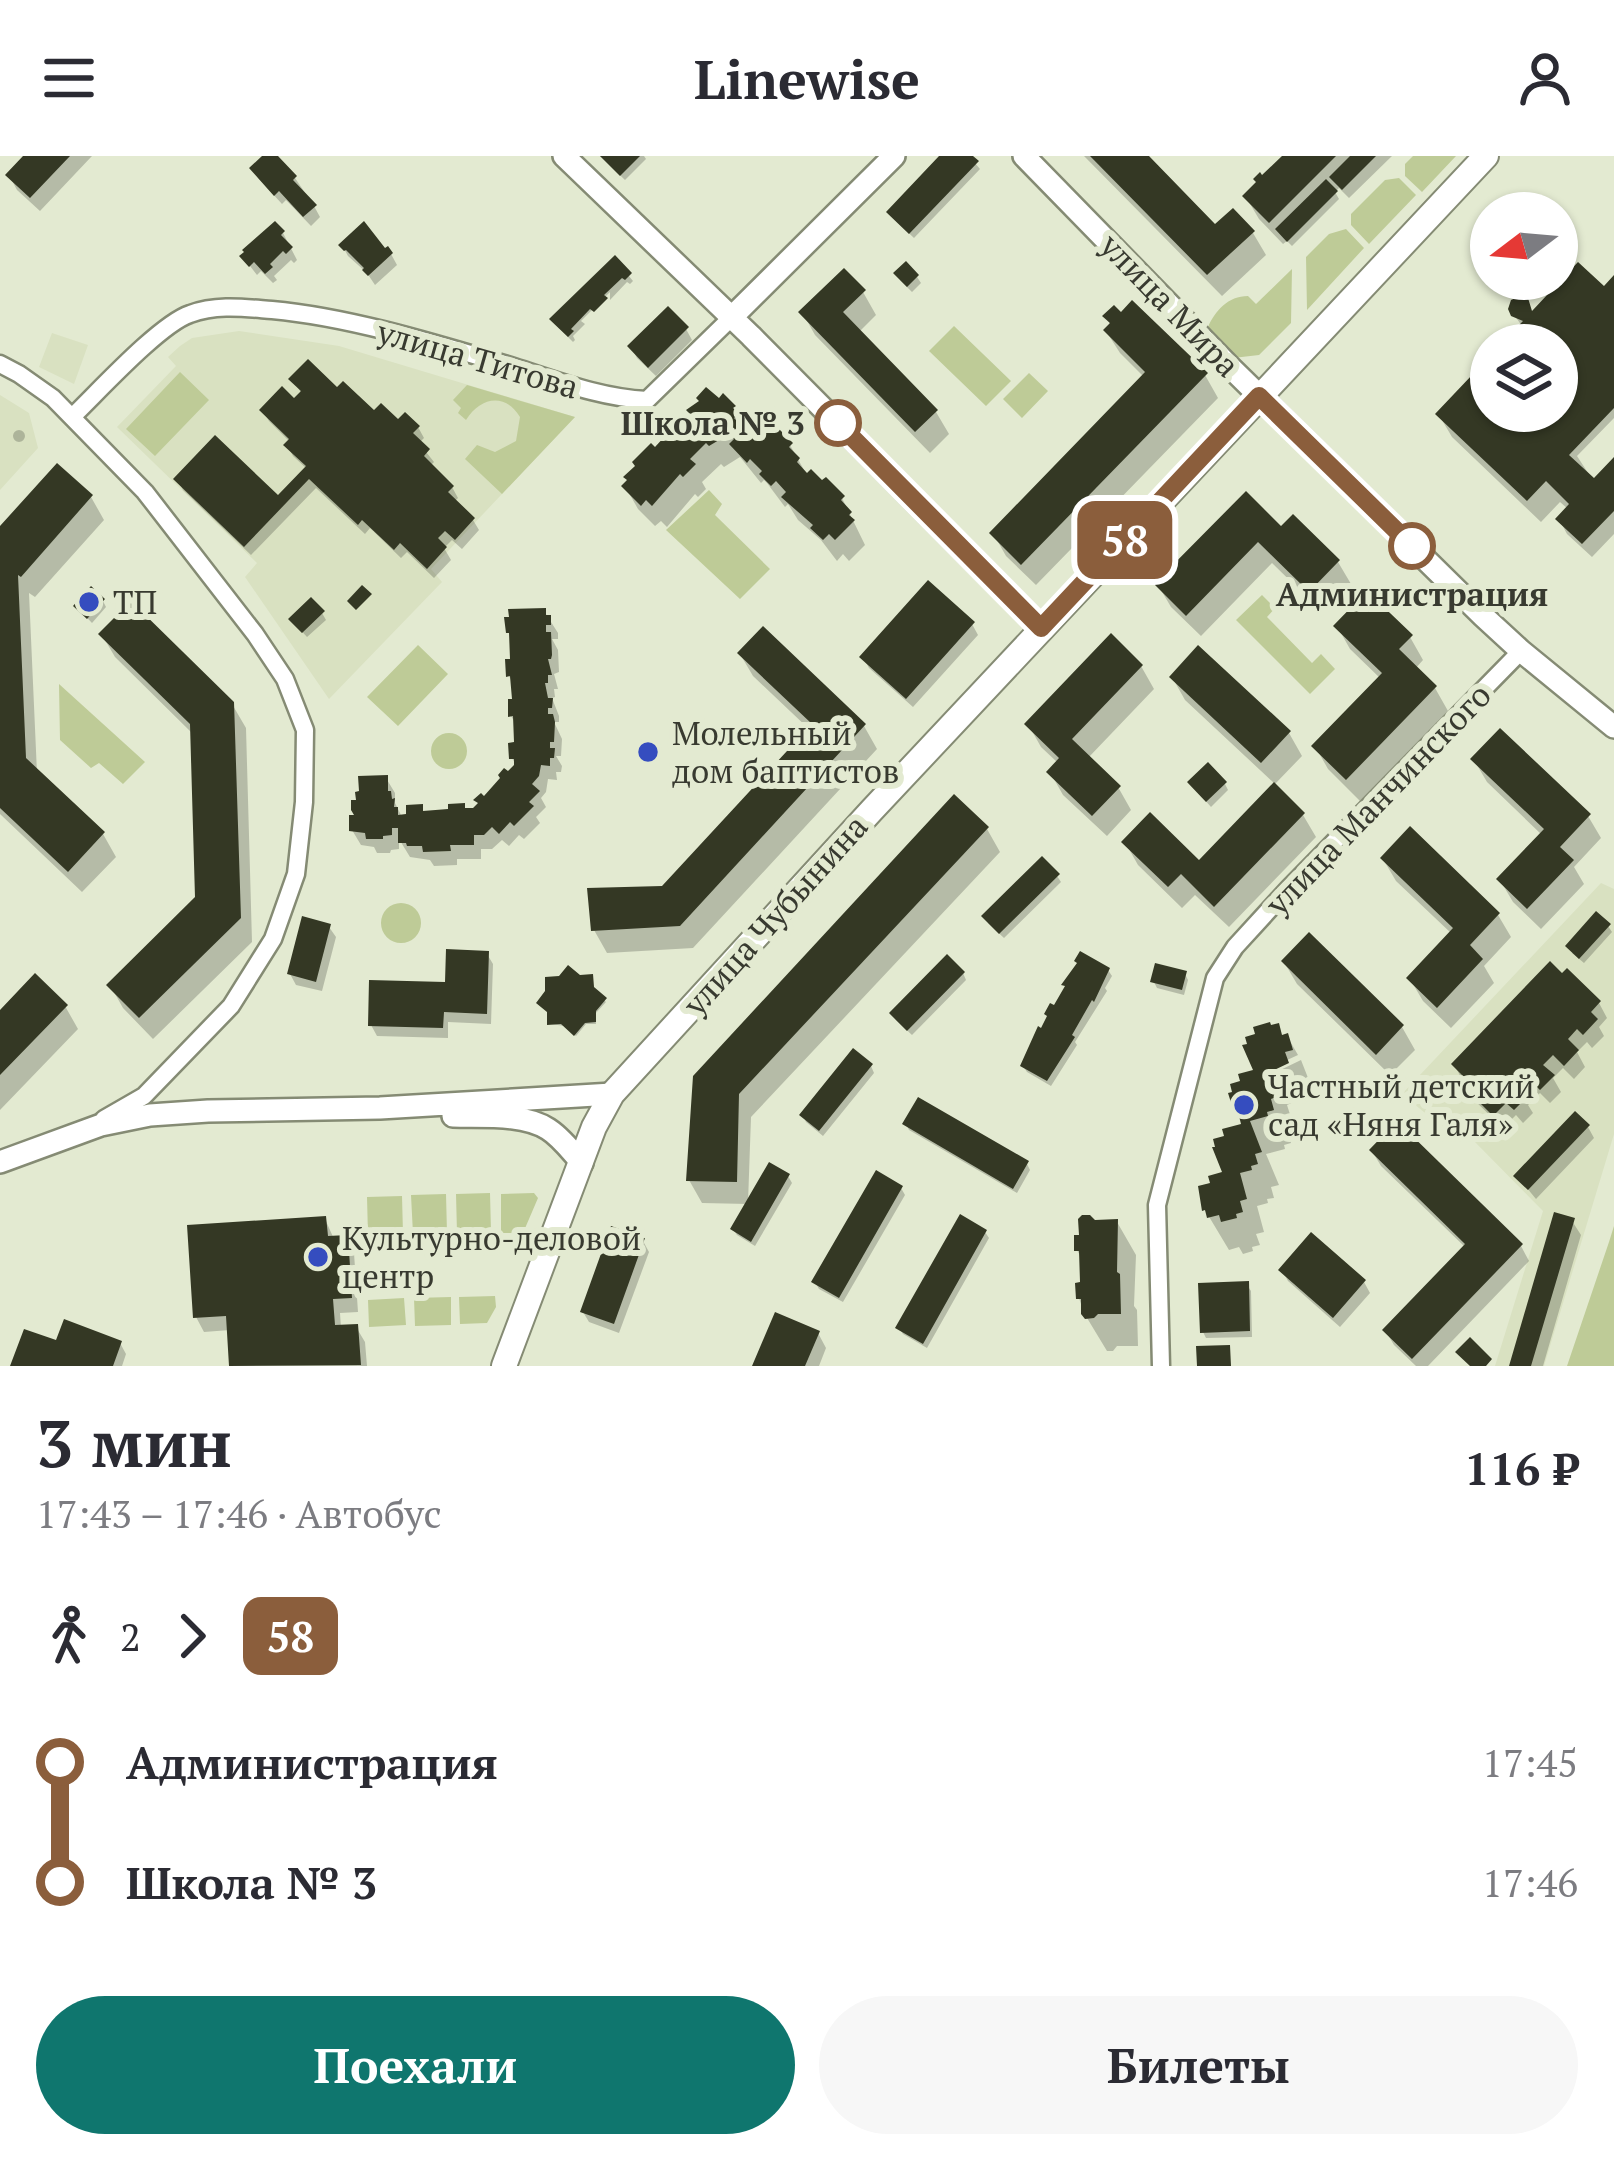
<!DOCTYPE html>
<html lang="ru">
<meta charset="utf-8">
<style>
body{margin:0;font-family:"PT Serif",serif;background:#f7f7f7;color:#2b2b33;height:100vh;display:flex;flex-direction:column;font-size:45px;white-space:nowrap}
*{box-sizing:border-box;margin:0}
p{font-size:39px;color:#7c7c81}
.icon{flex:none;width:66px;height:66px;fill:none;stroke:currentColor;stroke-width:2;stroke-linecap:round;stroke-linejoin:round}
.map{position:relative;height:1210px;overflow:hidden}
.side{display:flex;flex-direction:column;background:#fff;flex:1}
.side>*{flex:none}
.badge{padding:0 24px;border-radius:18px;font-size:42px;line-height:78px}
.needle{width:78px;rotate:254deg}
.tools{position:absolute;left:1470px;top:36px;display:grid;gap:24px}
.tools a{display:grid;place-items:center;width:108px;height:108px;border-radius:50%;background:#fff;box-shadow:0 3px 9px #0004;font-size:60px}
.map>.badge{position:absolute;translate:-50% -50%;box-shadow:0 0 0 6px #fff}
.legs{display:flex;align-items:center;gap:18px;height:132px;padding:0 36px;font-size:39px}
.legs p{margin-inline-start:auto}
.head{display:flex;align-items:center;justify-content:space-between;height:204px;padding:0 36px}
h1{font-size:66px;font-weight:700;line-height:90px}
.button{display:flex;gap:24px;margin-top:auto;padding:24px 36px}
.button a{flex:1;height:138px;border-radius:72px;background:#0f766e;color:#fff;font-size:48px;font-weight:700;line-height:138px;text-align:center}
.button a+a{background:#f7f7f7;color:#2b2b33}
ul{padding:0 36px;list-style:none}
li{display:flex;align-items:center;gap:42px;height:120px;font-size:45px}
li i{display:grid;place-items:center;width:18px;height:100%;margin:0 15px;background:currentColor}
li i::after{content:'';width:30px;height:30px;margin:-15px;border:9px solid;border-radius:50%;background:#fff}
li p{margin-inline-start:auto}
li:first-child i{background:linear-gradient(#0000 50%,currentColor 0)}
li:last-child i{background:linear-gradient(currentColor 50%,#0000 0)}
header{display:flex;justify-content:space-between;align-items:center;height:156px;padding:0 36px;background:#fff;font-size:54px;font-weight:700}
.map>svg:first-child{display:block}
.built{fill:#d9e1c1}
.green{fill:#becb97}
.shadow{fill:#0003}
.building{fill:#343824}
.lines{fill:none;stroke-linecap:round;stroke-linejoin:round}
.minor-casing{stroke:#858b74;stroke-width:21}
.tertiary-casing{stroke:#858b74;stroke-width:26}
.secondary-casing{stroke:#858b74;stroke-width:28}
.minor{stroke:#fff;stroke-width:16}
.tertiary{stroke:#fff;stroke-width:21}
.secondary{stroke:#fff;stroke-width:24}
.line-1-casing{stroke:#fff;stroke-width:27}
.line-1{stroke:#8b5e3c;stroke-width:18}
.stop-1-dot{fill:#fff;stroke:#8b5e3c;stroke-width:6}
.poi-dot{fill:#354dbf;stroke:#e3ead1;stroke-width:4.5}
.labels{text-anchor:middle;stroke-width:12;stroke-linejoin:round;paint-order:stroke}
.street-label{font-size:33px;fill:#383a30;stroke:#e3ead1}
.stop-label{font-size:33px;font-weight:bold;fill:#383a30;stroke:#e3ead1;text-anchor:end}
.poi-label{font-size:33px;fill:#383a30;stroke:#e3ead1;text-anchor:start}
</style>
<header><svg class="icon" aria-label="menu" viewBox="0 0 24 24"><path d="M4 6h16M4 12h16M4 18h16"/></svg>Linewise<svg class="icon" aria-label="person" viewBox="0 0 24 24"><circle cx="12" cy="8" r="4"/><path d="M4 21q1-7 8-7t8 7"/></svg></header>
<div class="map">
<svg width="1614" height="1210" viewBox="0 0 1614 1210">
<rect width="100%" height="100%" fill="#e3ead1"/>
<!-- built -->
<path class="built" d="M239 175 339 190 575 261 431 413 442 426 329 543 245 421 257 407 117 271 176 210 168 201 180 190 192 182Z
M52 177 88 189 74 228 39 211Z
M0 239 29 257 38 292 0 334Z
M1601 727 1614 733V978L1544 1210H1495L1543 1055 1473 984 1453 980 1402 938Z"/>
<!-- green -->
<path class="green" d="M1413 0H1456L1422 36 1405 20V8Z
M1399 22 1416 39 1369 88 1351 69V58L1385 24Z
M1346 73 1364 92 1307 154 1306 101 1329 78Z
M1292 113 1291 167 1259 199 1233 202 1210 180 1208 171C1215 155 1228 140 1248 140L1256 148Z
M954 170 1011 225 986 250 929 195Z
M180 216 209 244 155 300 126 273Z
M1029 217 1048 235 1022 262 1003 243Z
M467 229 575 261 502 338 465 303 477 289 495 296 516 285 520 261C505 236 480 241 466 264L458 257 461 252 453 244Z
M709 334 722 348 715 359 770 413 740 443 666 374Z
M1262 439 1275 452 1267 461 1312 507 1321 498 1335 513 1310 538 1236 464Z
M418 489 448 518 398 570 367 541Z
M59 528 145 606 123 628 99 607 91 612 60 584Z
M431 595a18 18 0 1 1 36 0a18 18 0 1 1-36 0Z
M381 767a20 20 0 1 1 40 0a20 20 0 1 1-40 0Z
M490 1037 491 1076 457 1077 456 1038Z
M534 1037 538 1042 523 1077H501V1038Z
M446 1038 447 1077 413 1078 411 1039Z
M402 1040 403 1078 368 1079 367 1041Z
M1614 1070V1210H1567L1609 1086Z
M495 1140 496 1151 487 1167 460 1168 459 1141Z
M451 1141V1169L415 1170 414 1142Z
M404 1142 406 1169 369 1171 368 1144Z"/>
<!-- shadow -->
<path class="shadow" d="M27 0H92L40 55 17 34 9 19Z
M266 0H274L295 22 314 50 320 61 311 70 286 44 282 48 259 23 252 13Z
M600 0H644L646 3 625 24Z
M943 0H969L980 13 914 82 893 62Z
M1084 0H1145L1215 72 1233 56 1253 77 1266 99 1222 140Z
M1286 0H1392L1349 42 1339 32 1335 36 1339 43 1292 90 1287 85 1283 88 1259 63 1246 41Z
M283 77 297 104 294 107 291 104 274 120 277 124 273 127 261 115 257 119 243 101Z
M342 89 391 98 397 109 375 129 367 117 348 100Z
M615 103 633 125 630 128 627 126 610 144V136L581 165 585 168 573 180 575 184 573 186 557 170Z
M917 121 921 127 912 136 900 124Z
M1614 124V262L1577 300 1594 326 1614 305V378L1592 401 1567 378 1559 363 1568 353 1560 346 1541 366 1452 281 1439 259 1491 203V255H1557V189H1504L1522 170 1512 156 1532 159 1604 134Z
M863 136 876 159 859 176 936 256 949 278 930 297 815 179 802 156Z
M1106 161 1205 219 1218 242 1036 429 1006 400 993 377 1144 221 1120 197 1106 175 1111 170Z
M686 173 692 184 656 220 637 202 631 191Z
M292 223 337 235 374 258 398 268 418 271 424 282 419 287 434 306 430 310 452 331 458 342 454 346 473 364 479 374 462 393 452 384 444 392 451 404 434 422 407 396 401 402 370 372 365 378 316 332 251 399 183 334 177 323 278 344 307 313 293 300 287 289 290 286 269 265 263 255 294 246 302 238Z
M733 252 743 269 790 289 808 321 842 342 865 389 849 405 843 398 837 405 821 384 798 364 788 348 785 351 767 327 764 324 761 327 740 301 724 311 721 308 702 326 706 333 698 341 695 338 667 371 661 365 655 370 638 353 625 330 655 295Z
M13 280a6 6 0 1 1 12 0a6 6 0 1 1-12 0Z
M91 341 104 364 35 441 29 437 37 617 103 678 116 701 82 736 0 658V375Z
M1281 374 1338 406 1351 428 1323 457 1272 407 1201 480 1171 451 1158 429Z
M103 445 106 451 92 467 76 450Z
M544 455 558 477V483H552L558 494 559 516 554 518 558 533H554L555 541 552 542 559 560V566H554L562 583 561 600H556L562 610 561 616H556L557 624 548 623 546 636 541 642 546 651 536 661 540 667 524 683 519 679 509 690 502 684 492 693H481V703H457V709L434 710 430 704 410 701 399 683V693L391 694 390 697H377L374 691 361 689 352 674 386 622 395 637V647L402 661 421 651 425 658 474 655 516 609 512 602 517 589 516 568 511 560 515 546 514 529 509 520Z
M322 457 326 464 307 481 296 469Z
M972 468 978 479 913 551 869 512 863 501Z
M1337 470 1410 481 1423 504 1415 513 1435 532 1448 555 1360 645 1328 613 1315 590 1381 523 1350 493Z
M763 474 864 570 877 593 693 792 607 797 594 774 663 733 810 574 753 520 740 498Z
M102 479 232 548 246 572 252 786 153 883 123 852 110 829 198 742 193 578 115 501Z
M1141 510 1154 533 1088 602 1118 631 1131 654 1107 680 1063 639 1050 616 1058 607 1041 591 1028 568Z
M1172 521 1289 577 1302 600 1275 628 1185 544Z
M1474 604 1588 660 1601 682 1574 711 1584 728 1541 773 1513 746 1500 724 1542 679 1487 626Z
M1225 628 1228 634 1211 651 1195 633Z
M1303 659 1316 681 1229 771 1195 739 1182 752 1138 709 1125 686 1199 708Z
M987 673 1000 696 751 961 748 1047 788 1020 792 1027 755 1090 737 1079 733 1073 748 1048 702 1047 689 1024 696 922Z
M1383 703 1498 759 1511 781 1484 810 1494 827 1451 872 1423 845 1410 823 1452 778 1396 725Z
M1057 720 1061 726 1004 782 988 767Z
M1608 770 1612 776 1584 807 1572 797Z
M329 771 336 781 322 835 296 829 290 818Z
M487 798 493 808 491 868 448 866V882L377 880 371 869 447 829Z
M1284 806 1402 871 1415 894 1390 919 1297 828Z
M1079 808 1108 814 1112 820 1105 832 1107 835 1075 886 1077 889 1051 930 1027 916 1023 910Z
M963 817 966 824 912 879 896 864 892 858Z
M1185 818 1188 824 1184 839 1157 832 1154 826Z
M560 823 594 835 606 846 595 858 596 868H586L576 880 565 870 550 868Z
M1599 847 1607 862 1599 871 1604 880 1592 892 1587 886 1577 896 1585 911 1574 923 1563 912 1553 922 1561 936 1550 947 1540 937 1528 949 1533 957 1523 967 1516 959 1503 972 1471 941 1454 908Z
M65 850 78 873 0 954V858Z
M1287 880 1298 899 1272 911V918L1301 904 1310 927 1302 929 1305 941 1287 949 1295 974 1288 976 1291 987 1284 989 1285 993 1266 998 1279 1029 1271 1031 1274 1042 1267 1043 1268 1047 1257 1050 1264 1076 1256 1078 1260 1089 1252 1091 1253 1095 1243 1098 1239 1091 1229 1094 1205 1054 1226 1018 1245 970 1235 952 1257 916 1283 881Z
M871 910 874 917 823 980 806 966 803 959Z
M906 968 1027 1008 1030 1014 1017 1037 909 974Z
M1588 971 1594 982 1536 1043 1517 1020Z
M1372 995 1521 1090 1529 1105 1428 1210H1416L1394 1189 1385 1174 1465 1091 1381 1010Z
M901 1032 905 1039 843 1146 819 1133 815 1126Z
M1556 1060 1572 1065 1581 1079 1543 1210H1512Z
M325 1063 334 1083 346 1082 354 1097 358 1156 340 1157 341 1172 356 1171 365 1186 367 1210H232L230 1174 204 1176 196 1161Z
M1117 1066 1136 1099 1134 1150 1137 1154 1138 1190H1117L1113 1195H1107L1084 1157 1079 1142 1083 1129 1082 1103 1077 1094 1093 1067Z
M985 1076 989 1082 927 1192 903 1178 899 1172Z
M643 1085 649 1096 619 1177 589 1166 583 1156Z
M1282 1114 1364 1126 1370 1137 1340 1171 1288 1125Z
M1247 1129 1251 1135 1252 1181 1206 1182 1203 1176Z
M777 1160 818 1177 826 1192 819 1210H756Z
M26 1177 58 1188 120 1187 126 1198 122 1210H14Z"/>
<!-- building -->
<path class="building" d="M23 0H70L30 42 5 19Z
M262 0H278L297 20 293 24 317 49 303 61 279 35 274 40 249 12Z
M600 0H640L620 20Z
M939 0H973L979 5 909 78 886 56Z
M1090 0H1149L1215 68 1233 52 1255 75 1207 119Z
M1282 0H1336L1269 67 1242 40 1256 26 1253 23 1260 16 1262 19Z
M1350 0H1376L1342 34 1329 21Z
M1326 23 1338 35 1287 86 1275 73Z
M275 65 285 75 281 79 293 91 286 98 283 95 270 108 273 111 265 118 254 106 249 111 239 100 244 96 242 94Z
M364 65 385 92 388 90 393 97 368 120 362 114 364 112 346 94 344 95 338 89Z
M615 99 632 117 625 124 622 122 604 139 608 142 594 156 590 153 571 173 574 175 568 181 549 163Z
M906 105 919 119 907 131 893 117Z
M1578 106 1604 130 1614 119V252L1569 299 1594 322 1614 301V355L1582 388 1555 363 1569 348 1546 325 1527 345 1435 258 1491 199V255H1557V189H1500L1523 165 1511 160 1508 153 1511 144 1520 140 1528 142 1532 155Z
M844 112 866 134 843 156 938 254 915 276 798 156Z
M1132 144 1208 217 1021 409 989 377 1145 216 1103 174 1110 167 1102 160 1114 149 1121 156Z
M668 150 689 171 648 212 627 190Z
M308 203 337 231 343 225 374 254 381 247 398 263 405 256 420 270 413 277 430 293 424 300 454 330 448 336 475 362 455 384 445 375 438 382 447 391 427 413 400 387 394 394 362 364 358 369 309 323 244 391 173 323 215 279 278 339 306 310 283 289 289 283 259 254 282 230 294 242 301 235 288 223Z
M706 231 719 242 723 237 736 250 733 252 739 257 734 262 740 268 750 257 756 263 758 260 769 271 773 267 793 287 789 291 800 302 797 306 807 317 811 313 822 324 826 321 845 340 841 344 852 356 849 359 855 364 835 384 829 378 823 384 810 372 813 369 781 341 786 336 776 325 771 330 759 318 762 315 750 303 747 307 729 288 734 283 729 278 709 290 706 287 690 303 696 308 683 321 680 318 652 350 646 344 641 350 621 330 627 324 623 321 635 310 632 306 651 287 655 291 666 279 669 283 686 266 683 263 689 257 686 254 699 245 696 242Z
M57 307 93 339 21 421 18 419 26 602 105 676 68 716 0 652V370Z
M1246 335 1281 370 1293 358 1340 404 1309 436 1258 386 1186 460 1154 428Z
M928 424 975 466 906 543 859 501Z
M362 429 372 438 356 454 347 445Z
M91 430 105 443 87 463 73 450Z
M1367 435 1413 479 1399 493 1437 530 1346 624 1311 590 1382 517 1333 470Z
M311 441 325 455 302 477 288 463Z
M131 445 234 546 241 762 139 862 106 829 195 741 190 568 98 478Z
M546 452V459H551V469H546V476H551L552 499 551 503H548L552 519H548V527H545L548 542H553L552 552H548V558H553L555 566 554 586H550V592H555L554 602H550V610L541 609 539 620 532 628 540 635 529 646 534 650 514 670 510 666 499 678 492 671 484 679H474V689H450L451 695 423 696 422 690H407L406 687H398V672H392V679L383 680V683H366L365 677 349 675V659H354L351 654V644H356L355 636 359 635 358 620 388 619V635H391L392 643 395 642 394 651H398V659L406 658V649L423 648V655L448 653V648L465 647V652H473L478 647 473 644 481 637 484 640 500 622 498 619 504 612 508 615 514 609V603H509L508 587 514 586 513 560 508 561V543H512L510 520 506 521 505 503H510L509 477H506L504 461H509L508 453Z
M763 470 866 568 680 770 591 775 587 732 662 730 812 568 737 497Z
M1111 477 1143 509 1072 583 1121 630 1092 660 1046 616 1059 602 1024 568Z
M1198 489 1291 575 1261 607 1169 521Z
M1500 572 1591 658 1560 691 1574 704 1527 753 1496 723 1544 673 1470 603Z
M1208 606 1227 626 1206 646 1187 626Z
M1274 626 1305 657 1214 751 1181 718 1168 731 1121 686 1150 656 1199 704Z
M954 638 989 671 739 938 737 1026 686 1025 693 920Z
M1410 670 1500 757 1470 789 1483 803 1437 852 1406 822 1453 772 1380 702Z
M1042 700 1060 718 999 778 981 760Z
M1596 755 1611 768 1579 803 1565 790Z
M302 760 331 768 316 826 287 818Z
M1309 776 1404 869 1376 899 1281 805Z
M446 793 489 795 487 858 444 856 443 872 368 870 369 824 445 826Z
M1080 795 1110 812 1094 846 1092 844 1072 879 1075 881 1047 925 1020 910 1038 870 1041 872 1047 860 1044 858 1050 847 1054 849 1065 830 1061 829 1077 807 1074 805Z
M947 798 965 816 907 875 889 857Z
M1550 805 1562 817 1567 812 1601 845 1591 856 1598 863 1583 879 1577 873 1568 883 1579 894 1564 910 1553 899 1543 909 1555 919 1540 934 1530 924 1520 934 1527 941 1514 954 1506 947 1493 960 1459 926 1464 921 1451 908Z
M1155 807 1187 815 1182 834 1150 826Z
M568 809 580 819 593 818 594 831 607 842 596 855V866L585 867 574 880 561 868 547 869V856L536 847 545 835V821L559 820Z
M35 817 68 849 0 919V854Z
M1270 866 1271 869 1279 867 1282 879 1288 877 1293 894 1285 896 1289 907 1270 916 1279 940 1271 943 1274 954 1267 956 1268 960 1250 965 1262 996 1255 998 1258 1008 1251 1010 1252 1014 1240 1017 1247 1043 1240 1045 1243 1056 1236 1058 1237 1062 1221 1066 1219 1059 1207 1062 1205 1054 1202 1055 1198 1030 1210 1027 1208 1020 1222 1016 1212 991H1215L1213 983 1224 980 1222 973 1241 968 1237 952 1233 953 1228 937 1232 936 1230 928 1240 925 1238 918 1253 914 1242 889 1247 888 1245 881 1255 878 1253 871Z
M853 892 873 908 819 975 799 959Z
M918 941 1029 1005 1013 1033 902 968Z
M1575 955 1590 969 1528 1034 1513 1020Z
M1397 965 1523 1088 1412 1203 1382 1174 1465 1088 1369 994Z
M769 1006 790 1018 751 1086 730 1073Z
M876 1014 903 1030 839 1142 811 1126Z
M1554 1056 1575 1062 1531 1210H1509Z
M960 1058 987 1074 923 1188 895 1172Z
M1082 1059H1090L1095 1064 1118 1063 1117 1116 1120 1118 1121 1158H1098L1094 1162 1085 1163 1081 1158V1143H1076L1075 1127 1080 1126 1079 1095H1074V1079H1079L1078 1063Z
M326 1060 328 1080 348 1079 352 1142 333 1143 335 1169 358 1168 361 1209 229 1210 226 1160 193 1162 187 1069Z
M611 1070 645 1082 614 1168 580 1156Z
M1311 1076 1366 1124 1333 1162 1278 1114Z
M1249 1125 1250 1175 1200 1177 1198 1127Z
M775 1156 820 1175 805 1210H752Z
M64 1163 122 1185 113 1210H10L24 1173 56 1184Z
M1470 1181 1492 1203 1486 1210H1470L1455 1196Z
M1230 1189 1231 1210H1197L1196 1190Z"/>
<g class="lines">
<defs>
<path id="minor" d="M0 208 19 218 53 242 145 336 255 478 285 523 305 574 304 646 296 718 273 783 231 850 144 940 104 963
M73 260C99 235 160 168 190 158 217 148 245 152 272 154 350 161 440 189 514 211 558 225 601 242 647 244L732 161
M1161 1210 1157 1049 1215 822 1235 791 1289 732 1521 495"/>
<path id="tertiary" d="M564 0 751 180 1041 472
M1024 0 1231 212 1483 460 1521 495 1614 571
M732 161 894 0
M453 960C481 961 523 957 548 973 561 981 571 995 582 1007
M0 1006 101 969 150 959 208 955 380 952 612 938"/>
<path id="secondary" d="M504 1210 594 971 612 938 872 654 1486 0"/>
</defs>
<!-- minor casing -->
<use href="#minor" class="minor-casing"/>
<!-- tertiary casing -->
<use href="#tertiary" class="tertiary-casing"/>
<!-- secondary casing -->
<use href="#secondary" class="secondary-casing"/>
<!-- minor -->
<use href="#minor" class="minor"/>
<!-- tertiary -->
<use href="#tertiary" class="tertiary"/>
<!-- secondary -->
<use href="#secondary" class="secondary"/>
</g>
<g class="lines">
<defs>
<path id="line-1" d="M838 267 1041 472 1259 240 1412 390"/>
</defs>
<!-- line-1 casing -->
<use href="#line-1" class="line-1-casing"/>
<!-- line-1 -->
<use href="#line-1" class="line-1"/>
</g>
<!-- markers -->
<g class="stop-1-dot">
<circle cx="838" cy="267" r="21"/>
<circle cx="1412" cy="390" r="21"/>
</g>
<g class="poi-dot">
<circle cx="89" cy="446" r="12"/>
<circle cx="648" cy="596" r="12"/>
<circle cx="1244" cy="949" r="12"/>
<circle cx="318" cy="1101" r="12"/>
</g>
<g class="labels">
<!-- street labels -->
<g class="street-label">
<text transform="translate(1170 149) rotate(46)" y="12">улица Мира</text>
<text transform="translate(478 203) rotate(16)" y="12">улица Титова</text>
<text transform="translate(1378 643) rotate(-46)" y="12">улица Манчинского</text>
<text transform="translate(775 759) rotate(-48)" y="12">улица Чубынина</text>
</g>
<!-- stop labels -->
<g class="stop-label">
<text x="805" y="279">Школа № 3</text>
<text x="1412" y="450" text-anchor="middle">Администрация</text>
</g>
<!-- poi labels -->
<g class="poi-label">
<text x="113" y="458">ТП</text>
<text x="672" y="589">Молельный<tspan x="672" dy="38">дом баптистов</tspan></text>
<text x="1268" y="942">Частный детский<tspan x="1268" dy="38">сад «Няня Галя»</tspan></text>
<text x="342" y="1094">Культурно-деловой<tspan x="342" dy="38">центр</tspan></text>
</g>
</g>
</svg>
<div class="tools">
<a><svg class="needle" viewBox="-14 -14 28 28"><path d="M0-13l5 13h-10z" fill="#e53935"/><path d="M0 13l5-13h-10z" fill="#7c7c81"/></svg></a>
<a><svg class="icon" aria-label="layers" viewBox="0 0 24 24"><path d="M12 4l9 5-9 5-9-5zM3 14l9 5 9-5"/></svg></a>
</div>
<b class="badge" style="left:1125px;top:384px;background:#8b5e3c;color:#fff">58</b>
</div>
<section class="side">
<div class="head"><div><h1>3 мин</h1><p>17:43 – 17:46 · Автобус</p></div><b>116 ₽</b></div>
<div class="legs"><svg class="icon" aria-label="walk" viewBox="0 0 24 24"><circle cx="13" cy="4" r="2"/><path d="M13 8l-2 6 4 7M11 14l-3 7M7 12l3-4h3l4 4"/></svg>2<svg class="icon" aria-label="forward" viewBox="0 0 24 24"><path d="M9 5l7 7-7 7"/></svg><b class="badge" style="background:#8b5e3c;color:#fff">58</b></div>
<ul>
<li><i style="color:#8b5e3c"></i><b>Администрация</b><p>17:45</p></li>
<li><i style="color:#8b5e3c"></i><b>Школа № 3</b><p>17:46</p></li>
</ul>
<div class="button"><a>Поехали</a><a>Билеты</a></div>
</section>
